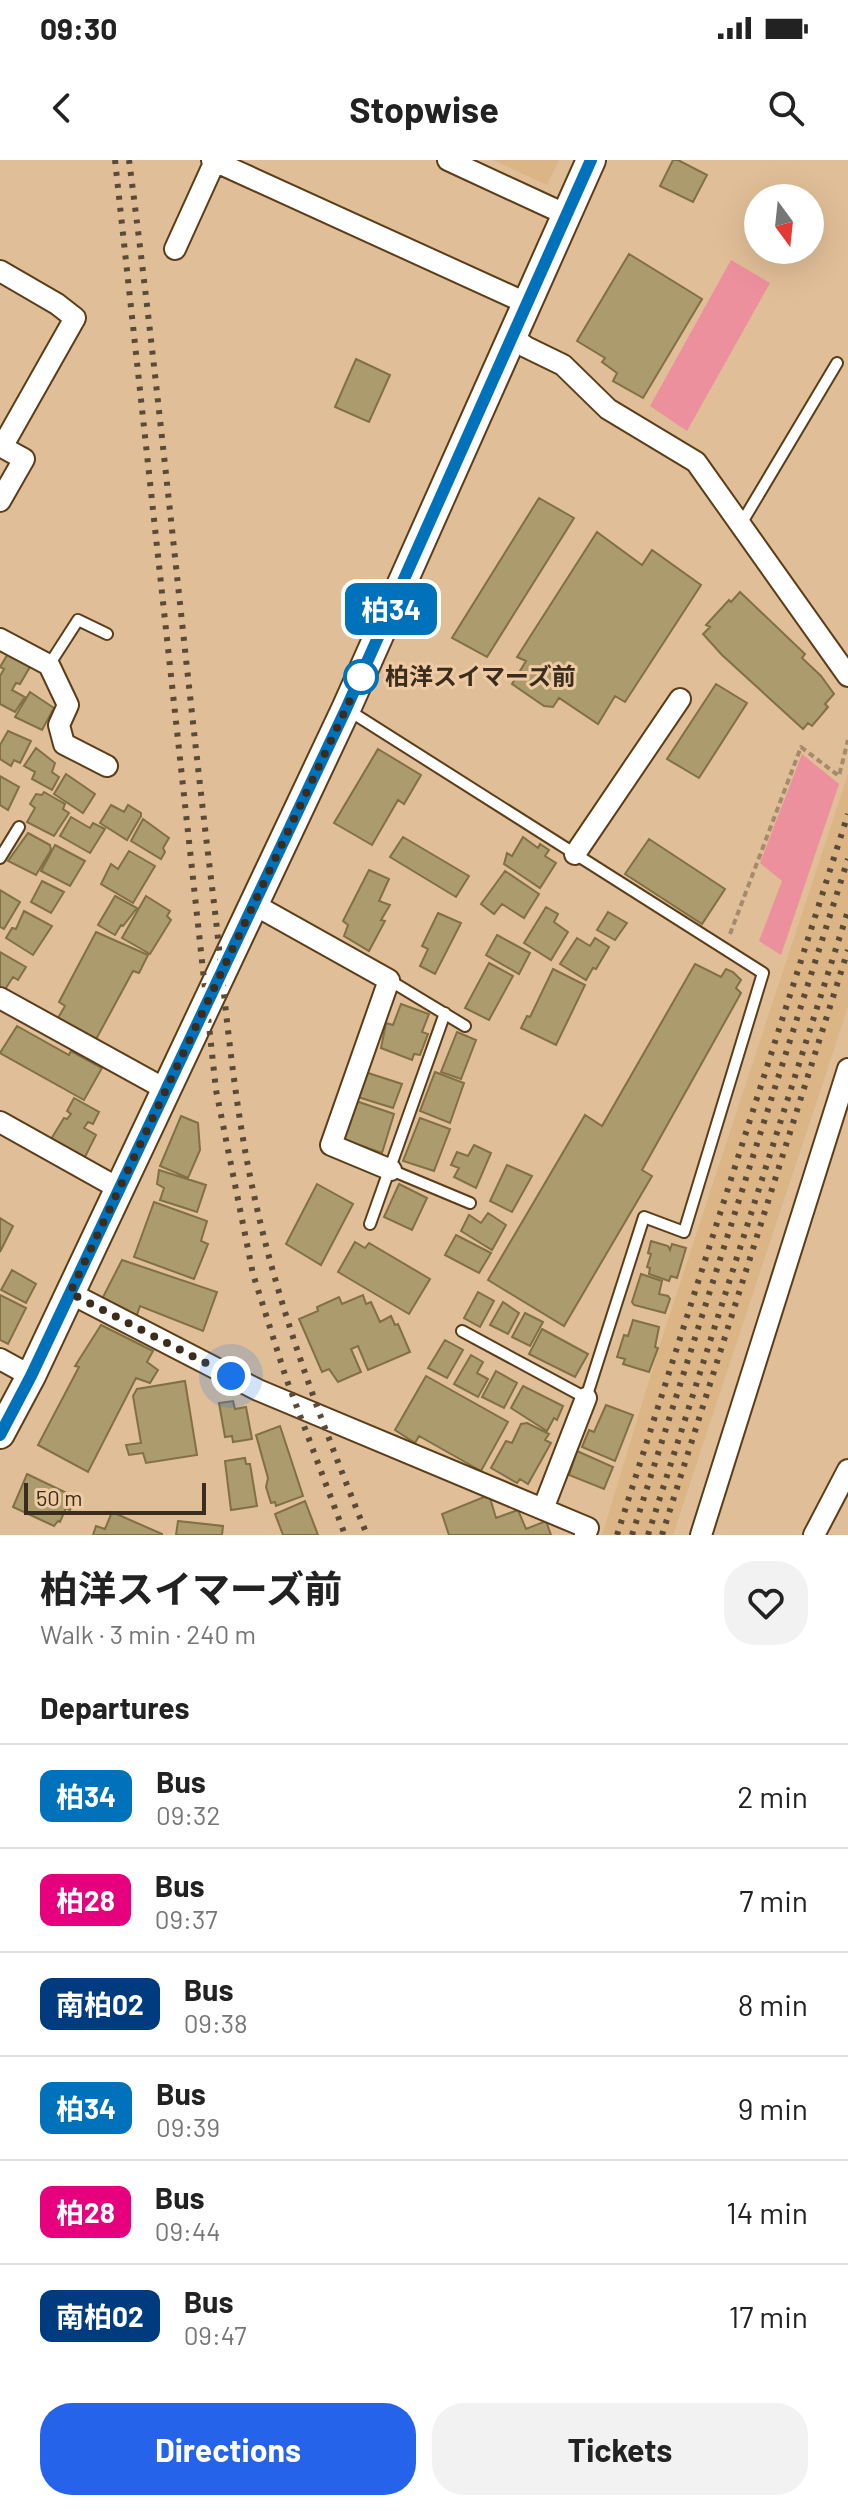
<!DOCTYPE html>
<meta charset="utf-8">
<style>
body{margin:0;font-family:Barlow,"Noto Sans JP",sans-serif;background:#f2f2f2;color:#222;height:100vh;display:flex;flex-direction:column;font-size:30px;white-space:nowrap}
*{box-sizing:border-box;margin:0}
p{font-size:26px;color:#767676}
.icon{flex:none;width:44px;height:44px;fill:none;stroke:currentColor;stroke-width:2;stroke-linecap:round;stroke-linejoin:round}
.map{position:relative;height:1375px;overflow:hidden}
.panel{display:flex;flex-direction:column;background:#fff;flex:1}
.panel>*{flex:none}
.badge{padding:0 16px;border-radius:12px;font-size:28px;line-height:52px}
.needle{width:52px;rotate:165deg}
.tools{position:absolute;left:744px;top:24px;display:grid;gap:16px}
.tools a{display:grid;place-items:center;width:80px;height:80px;border-radius:50%;background:#fff;box-shadow:0 8px 32px #0002;font-size:40px}
.scale{position:absolute;left:24px;bottom:20px;width:182px;box-sizing:border-box;padding-left:8px;border:4px solid #3a2d1d;border-top:0;font-size:22px;line-height:28px;white-space:nowrap;color:#3a2d1d;-webkit-text-stroke:6px #eecba3;paint-order:stroke}
.you{position:absolute;width:40px;height:40px;margin:-20px;border:6px solid #fff;border-radius:50%;background:#1a73e8;box-shadow:0 0 0 12px #1a73e833}
.map>.badge{position:absolute;translate:-50% -50%;box-shadow:0 0 0 4px #fff}
h2{padding:0 40px;font-size:30px;line-height:72px}
.round{display:grid;place-items:center;flex:none;width:84px;height:84px;border-radius:32px;background:#f2f2f2}
.summary{display:flex;align-items:center;justify-content:space-between;height:136px;padding:0 40px}
h1{font-size:38px;font-weight:700;line-height:60px}
.cta{display:flex;gap:16px;margin-top:auto;padding:16px 40px}
.cta a{flex:1;height:92px;border-radius:32px;background:#2563eb;color:#fff;font-size:32px;font-weight:700;line-height:92px;text-align:center}
.cta a+a{background:#f2f2f2;color:#222}
ul{padding:0;list-style:none}
li{display:flex;align-items:center;gap:24px;height:104px;padding:0 40px;border-top:2px solid #e0e0e0}
li div{flex:1}
li b{display:block;font-size:30px}
li em{font-style:normal}
li .badge{min-width:88px;font-weight:700;text-align:center}
.status{display:flex;justify-content:space-between;align-items:center;height:56px;padding:0 40px;background:#fff;direction:ltr}
.status svg{height:22px;fill:currentColor}
header{display:flex;justify-content:space-between;align-items:center;height:104px;padding:0 40px;background:#fff;font-size:36px;font-weight:700}
.map>svg:first-child{display:block}
.built{fill:#dcb587}
.green{fill:#ed909d}
.building{fill:#ab9b6d;stroke:#807043;stroke-width:2}
.lines{fill:none;stroke-linecap:round;stroke-linejoin:round}
.service-casing{stroke:#5b3e19;stroke-width:14}
.minor-casing{stroke:#5b3e19;stroke-width:24}
.secondary-casing{stroke:#5b3e19;stroke-width:32}
.path{stroke:#a58a6c;stroke-width:4;stroke-dasharray:6 4;stroke-linecap:butt}
.service{stroke:#fff;stroke-width:10}
.minor{stroke:#fff;stroke-width:20}
.secondary{stroke:#fff;stroke-width:28}
.rail{stroke:#5b4a35;stroke-width:6;stroke-dasharray:4 8;stroke-linecap:butt}
.line-casing{stroke:#fff;stroke-width:18}
.line{stroke:#0072bc;stroke-width:12}
.walk{stroke:#3a2d1d;stroke-width:8;stroke-dasharray:0 14.4}
.stop-dot{fill:#fff;stroke:#0072bc;stroke-width:4}
.labels{text-anchor:middle;stroke-width:6;stroke-linejoin:round;paint-order:stroke}
.stop-label{font-size:24px;font-weight:bold;fill:#3a2d1d;stroke:#eecba3;text-anchor:start}
</style>
<div class="status"><b>09:30</b><svg viewBox="0 0 49 12"><path d="M0 12V9h3v3zM5 12V6h3v6zM10 12V3h3v9zM15 12V0h3v12zM26 1h20v11H26zM47 4h2v5h-2z"/></svg></div>
<header><svg class="icon" aria-label="back" viewBox="0 0 24 24"><path d="M15 5l-7 7 7 7"/></svg>Stopwise<svg class="icon" aria-label="search" viewBox="0 0 24 24"><circle cx="10" cy="10" r="6"/><path d="M15 15l6 6"/></svg></header>
<div class="map">
<svg width="848" height="1375" viewBox="0 0 848 1375">
<rect width="100%" height="100%" fill="#e0be97"/>
<!-- built -->
<path class="built" d="M493 0H559L547 25Z
M848 614V847L673 1375H602L664 1172Z"/>
<!-- green -->
<path class="green" d="M731 100 770 123 687 271 650 246Z
M802 594 839 624 781 795 759 781 782 721 760 703Z"/>
<!-- building -->
<path class="building" d="M673 0H678L707 15 693 42 660 26Z
M629 94 702 139 643 238 613 221 617 213 602 202 605 198 577 181Z
M356 199 390 215 369 262 335 247Z
M539 338 574 358 487 497 452 478Z
M597 372 642 405 652 390 701 425 625 542 615 536 598 564 559 538 553 547 544 546 512 524 526 501 517 497Z
M740 432 805 494 802 498 821 516 834 534 825 544 828 547 812 566 808 563 803 569 722 495 703 474 710 467 706 465 729 440 731 442Z
M9 492 31 505 20 524 16 523 12 530 25 537 15 552 0 544V516L4 509 0 507Z
M716 524 747 543 699 618 667 599Z
M30 532 54 548 42 570 15 557Z
M8 571 31 581 20 603 14 600 11 606 0 599V585Z
M36 588 55 603 52 612 59 617 52 630 32 619 35 612 24 606Z
M378 589 421 615 404 644 398 640 372 685 334 663Z
M66 614 95 634 83 653 54 634Z
M0 616 19 627 8 650 0 645Z
M44 632 65 644 63 649 69 653 54 676 27 662 35 648 30 644 36 634 42 635Z
M111 645 124 652 128 645 141 653V656L127 680 100 663Z
M71 657 90 668 93 663 105 669 90 693 60 676Z
M143 659 169 678 163 688 165 692 161 699 131 681Z
M28 673 50 685 51 690 36 715 8 701Z
M403 677 469 716 456 737 390 697Z
M523 677 538 688 540 684 549 690 545 696 556 703 540 728 504 704 507 693 512 696Z
M649 679 725 729 702 764 625 714Z
M55 685 85 701 70 726 41 711Z
M129 691 155 706 133 743 101 724 111 704 118 709Z
M369 710 389 719 379 741 390 745 381 760 385 761 369 791 344 776 348 765 343 761Z
M505 711 539 734 524 758 502 744 494 754 481 744Z
M42 721 64 732 51 753 31 742Z
M0 730 20 742 4 769 0 767Z
M115 736 137 748 123 766 121 765 115 775 98 765Z
M146 736 170 751 167 756 171 760 150 794 122 778Z
M546 747 558 754 554 762 568 772 551 800 524 783Z
M24 751 52 766 33 795 6 778 12 768 16 769Z
M608 752 627 763 615 780 597 770Z
M438 753 461 763 435 814 420 806 428 789 422 786Z
M96 772 148 795 139 813 133 811 94 883 55 863 65 846 59 842Z
M497 775 530 793 519 814 486 795Z
M577 778 590 786 595 778 609 787 596 809 593 808 586 820 560 804Z
M0 792 26 807 18 820 13 817 4 831 0 829Z
M489 803 513 816 489 860 465 848Z
M695 804 721 817 726 809 733 812 741 820 736 828 741 833 642 1010 652 1016 564 1166 488 1120 585 955 602 966Z
M553 809 585 825 556 885 521 868 527 856 530 857Z
M401 844 429 854 422 872 428 874 420 895 414 894 412 900 381 888 386 863 393 865Z
M17 866 69 895 71 891 102 908 84 940 0 893Z
M457 872 476 880 461 919 441 912Z
M365 912 402 924 393 948 358 937Z
M435 912 464 923 450 963 420 951Z
M74 938 99 952 93 964 88 962 84 968 96 975 85 997 51 979 64 958 67 959 71 954 67 951Z
M356 941 394 954 382 993 343 979Z
M181 956 198 963 200 990 188 1018 160 1006Z
M420 958 450 969 434 1011 403 1001Z
M474 985 491 993 476 1028 454 1017 459 1008 451 1005 457 992 468 996Z
M507 1005 532 1016 512 1052 490 1041Z
M159 1010 206 1025 197 1052 160 1040 164 1028 157 1024Z
M317 1024 353 1044 321 1105 286 1084Z
M399 1024 427 1038 412 1070 384 1057Z
M154 1042 207 1061 201 1081 208 1084 194 1119 134 1097Z
M488 1053 506 1065 492 1090 461 1071 469 1055 481 1063Z
M0 1058 13 1066 0 1092Z
M456 1075 491 1093 479 1113 445 1095Z
M651 1081 668 1086 670 1090 672 1084 686 1088 677 1118 671 1116 669 1121 649 1114 650 1108 647 1107 651 1094 648 1093Z
M355 1082 365 1088 369 1083 430 1119 409 1154 338 1112Z
M122 1100 217 1132 203 1171 140 1146 137 1155 101 1141Z
M12 1110 36 1124 26 1143 1 1130Z
M641 1114 662 1121 659 1134 668 1136 670 1139 665 1153 634 1145 632 1142Z
M478 1132 494 1141 480 1167 464 1158Z
M0 1135 26 1148 8 1184 0 1180Z
M363 1135 366 1144 371 1142 380 1162 391 1156 395 1165 398 1164 410 1192 368 1210 358 1186 351 1189 361 1212 338 1222 329 1209 322 1212 299 1159 318 1151 317 1147 339 1137 342 1144Z
M503 1142 519 1153 508 1174 490 1165Z
M525 1153 543 1162 530 1186 512 1177Z
M633 1160 659 1167 655 1187 658 1188 649 1212 623 1204 625 1199 617 1197 624 1175 628 1176Z
M101 1165 153 1191 147 1202 158 1210 150 1223 136 1218 88 1312 38 1285 79 1207 75 1206Z
M542 1169 588 1194 575 1217 529 1194Z
M445 1180 463 1190 447 1218 428 1208Z
M471 1195 483 1202 477 1213 488 1219 478 1237 454 1224Z
M496 1211 517 1223 504 1248 482 1237Z
M426 1216 508 1262 481 1311 419 1276 415 1283 395 1270Z
M185 1221 197 1295 146 1303 143 1293 129 1295 126 1285 141 1283 133 1236 137 1229Z
M523 1226 563 1246 557 1260 554 1258 547 1271 511 1248Z
M233 1241 235 1249 246 1247 252 1279 233 1282 232 1276 225 1277 219 1243Z
M606 1245 633 1255 615 1301 582 1287 589 1270 594 1272Z
M527 1263 549 1274 545 1280 551 1283 528 1324 520 1319 517 1323 491 1308 506 1281 512 1283 521 1264Z
M280 1266 303 1336 276 1346 275 1342 271 1343 266 1327 268 1318 256 1275Z
M577 1291 613 1307 604 1329 569 1315Z
M245 1298 246 1304H250L257 1346 231 1350 225 1301Z
M27 1314 75 1337 70 1350 66 1348 60 1362 58 1361 54 1366 13 1347Z
M484 1337 490 1338 496 1358 518 1350 526 1369 546 1361 551 1375H449L442 1354Z
M305 1341 318 1375H283L275 1354Z
M112 1352 162 1374V1375H93L96 1366 105 1369Z
M178 1361 223 1366 222 1375H176Z"/>
<g class="lines">
<defs>
<path id="service" d="M741 364 837 203
M49 505 78 460 107 474
M348 550 763 813 684 1072 644 1057 586 1238 462 1171
M0 698 19 667
M389 820 465 866
M391 1010 470 1043
M370 1064 445 853"/>
<path id="minor" d="M212 0 526 143
M448 0 567 55
M175 89 215 1
M0 111 57 144 75 158 2 287 24 299 0 341
M512 177 526 187 563 205 608 249 696 302 848 516
M0 479 49 505 68 545 59 565 64 584 107 606
M575 694 680 539
M255 745 389 820 331 985 391 1010
M0 838 165 929
M0 962 118 1028
M70 1133 258 1230 588 1368 585 1375
M0 1199 31 1216
M543 1349 586 1238
M701 1375 848 909
M814 1375 848 1310"/>
<path id="secondary" d="M0 1274 31 1216 346 549 591 0"/>
</defs>
<!-- service casing -->
<use href="#service" class="service-casing"/>
<!-- minor casing -->
<use href="#minor" class="minor-casing"/>
<!-- secondary casing -->
<use href="#secondary" class="secondary-casing"/>
<!-- path -->
<path class="path" d="M730 774 801 587 839 616 848 580"/>
<!-- service -->
<use href="#service" class="service"/>
<!-- minor -->
<use href="#minor" class="minor"/>
<!-- secondary -->
<use href="#secondary" class="secondary"/>
<!-- rail -->
<path class="rail" d="M115 0 216 930 253 1114 286 1218 345 1375
M129 0C161 244 183 490 213 735 225 834 232 936 254 1035 279 1151 322 1264 367 1375
M617 1375 848 654
M632 1375 848 699
M648 1375 848 751
M662 1375 848 790"/>
</g>
<g class="lines">
<defs>
<path id="line" d="M0 1275 31 1216 346 549 591 0"/>
</defs>
<!-- line casing -->
<use href="#line" class="line-casing"/>
<!-- line -->
<use href="#line" class="line"/>
<!-- walk -->
<path class="walk" d="M231 1216 70 1133 361 517"/>
</g>
<!-- markers -->
<circle class="stop-dot" cx="361" cy="517" r="16"/>
<g class="labels">
<!-- stop labels -->
<g class="stop-label">
<text x="385" y="525">柏洋スイマーズ前</text>
</g>
</g>
</svg>
<div class="tools">
<a><svg class="needle" viewBox="-14 -14 28 28"><path d="M0-13l5 13h-10z" fill="#e53935"/><path d="M0 13l5-13h-10z" fill="#767676"/></svg></a>
</div>
<div class="scale">50 m</div>
<div class="you" style="left:231px;top:1216px"></div>
<b class="badge" style="left:391px;top:449px;background:#0072bc;color:#fff">柏34</b>
</div>
<section class="panel">
<div class="summary"><div><h1>柏洋スイマーズ前</h1><p>Walk · 3 min · 240 m</p></div><a class="round"><svg class="icon" aria-label="heart" viewBox="0 0 24 24"><path d="M12 20l-8-8c-3-5 5-10 8-4 3-6 11-1 8 4z"/></svg></a></div>
<h2>Departures</h2>
<ul>
<li><span class="badge" style="background:#0072bc;color:#fff">柏34</span><div><b>Bus</b><p>09:32</p></div><em>2 min</em></li>
<li><span class="badge" style="background:#e6007e;color:#fff">柏28</span><div><b>Bus</b><p>09:37</p></div><em>7 min</em></li>
<li><span class="badge" style="background:#003b80;color:#fff">南柏02</span><div><b>Bus</b><p>09:38</p></div><em>8 min</em></li>
<li><span class="badge" style="background:#0072bc;color:#fff">柏34</span><div><b>Bus</b><p>09:39</p></div><em>9 min</em></li>
<li><span class="badge" style="background:#e6007e;color:#fff">柏28</span><div><b>Bus</b><p>09:44</p></div><em>14 min</em></li>
<li><span class="badge" style="background:#003b80;color:#fff">南柏02</span><div><b>Bus</b><p>09:47</p></div><em>17 min</em></li>
</ul>
<div class="cta"><a>Directions</a><a>Tickets</a></div>
</section>
